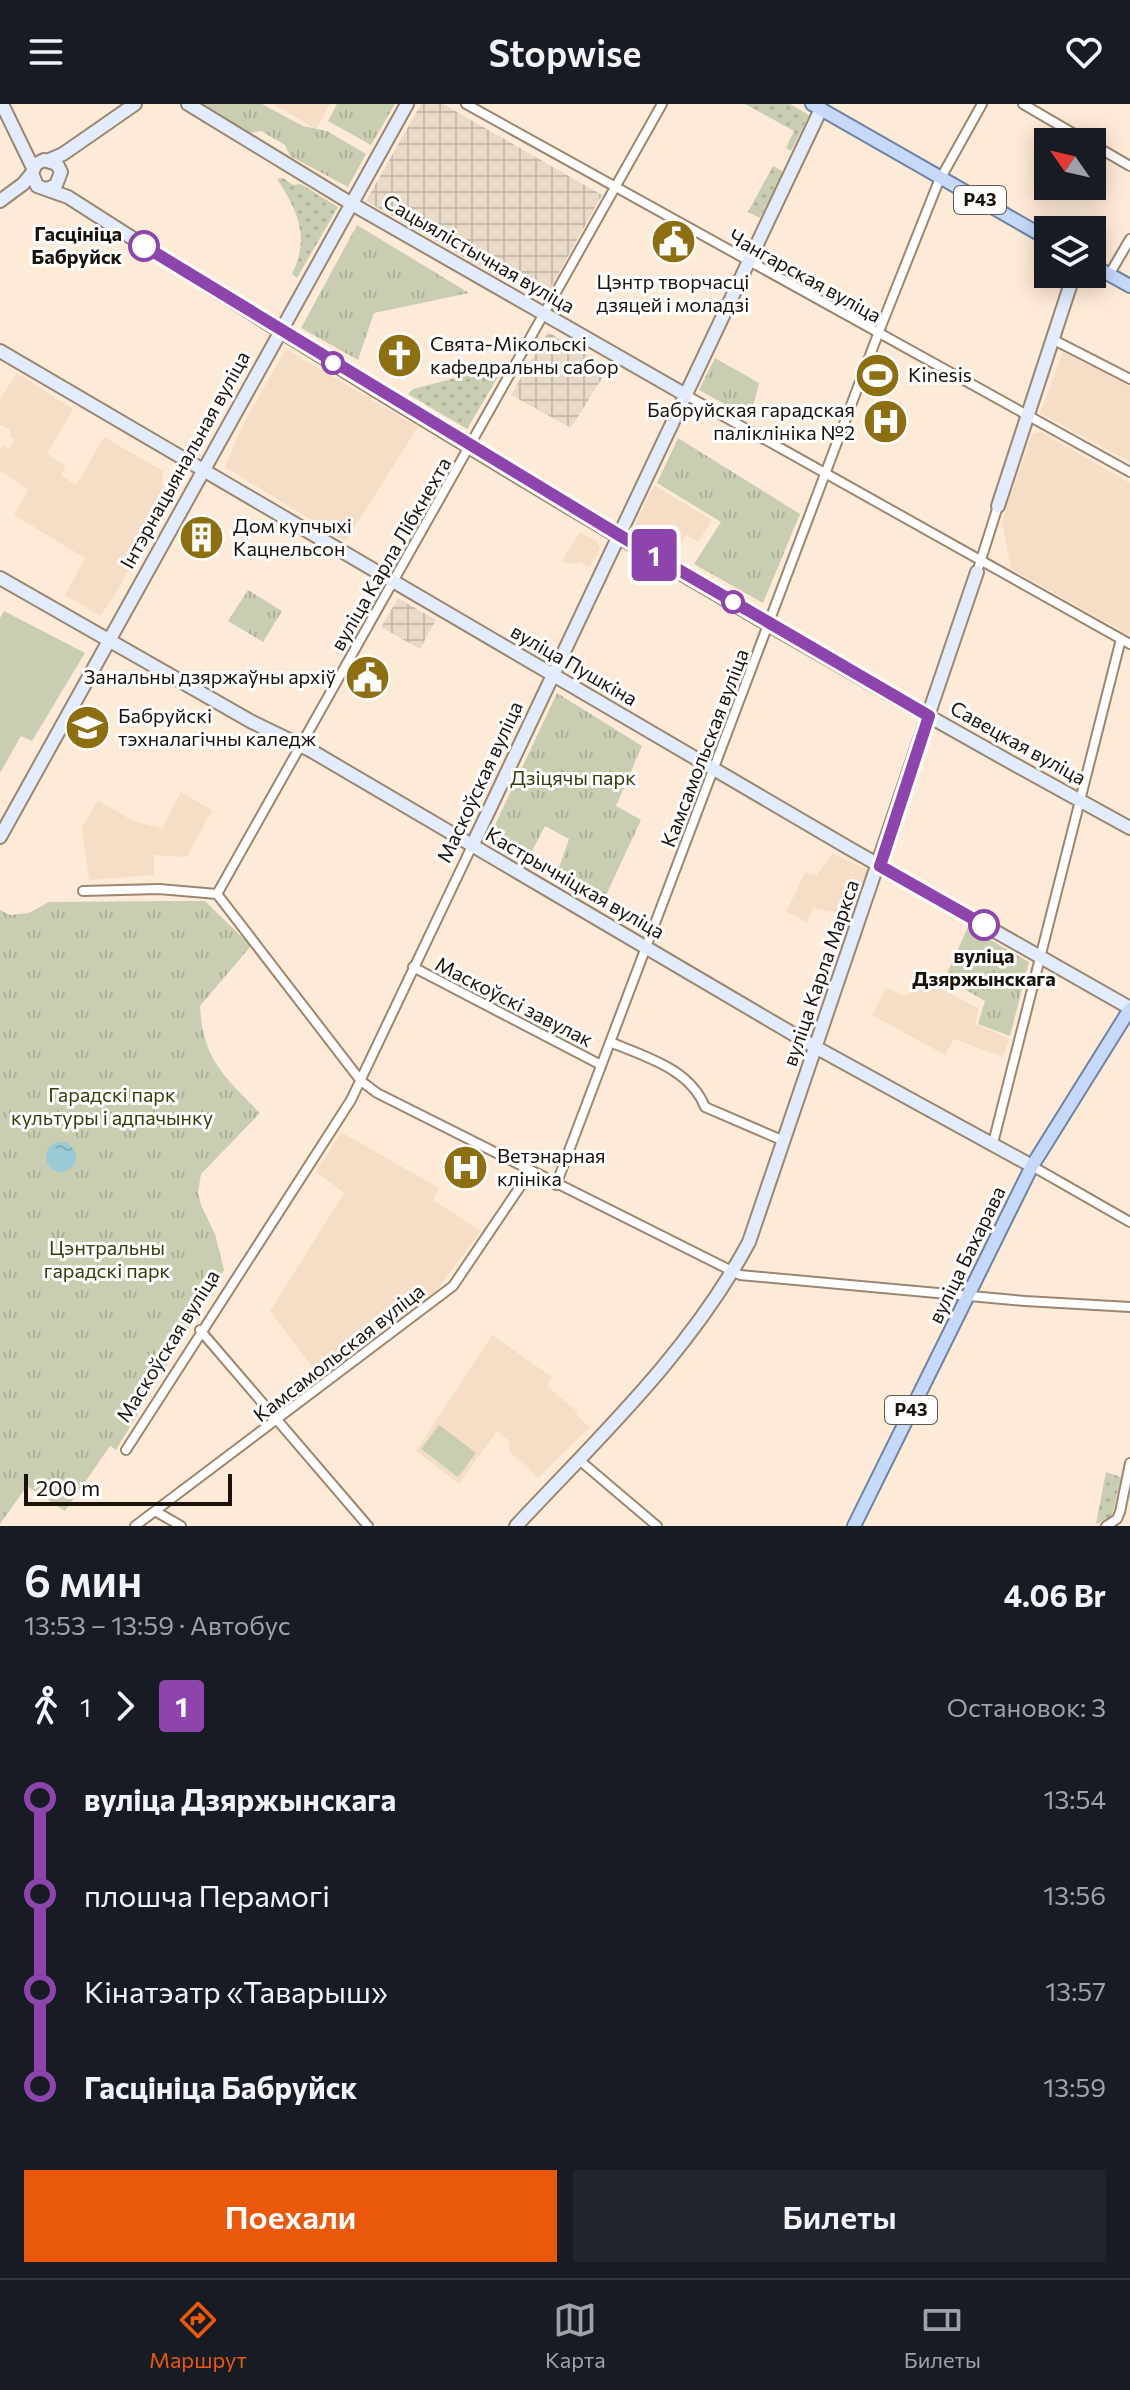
<!DOCTYPE html>
<html lang="ru">
<meta charset="utf-8">
<style>
body{margin:0;font-family:Commissioner,sans-serif;background:#20242c;color:#f1f3f6;height:100vh;display:flex;flex-direction:column;font-size:30px;white-space:nowrap}
*{box-sizing:border-box;margin:0}
p{font-size:26px;color:#9ea1a6}
.icon{flex:none;width:44px;height:44px;fill:none;stroke:currentColor;stroke-width:2;stroke-linecap:round;stroke-linejoin:round}
.map{position:relative;height:1422px;overflow:hidden}
.panel{display:flex;flex-direction:column;background:#171b24;flex:1}
.panel>*{flex:none}
.badge{padding:0 16px;border-radius:6px;font-size:28px;line-height:52px}
.needle{width:52px;rotate:304deg}
.tools{position:absolute;left:1034px;top:24px;display:grid;gap:16px}
.tools a{display:grid;place-items:center;width:72px;height:72px;border-radius:0px;background:#171b24;box-shadow:0 4px 20px #0003;font-size:40px}
.scale{position:absolute;left:24px;bottom:20px;width:208px;box-sizing:border-box;padding-left:8px;border:4px solid #1b130b;border-top:0;font-size:22px;line-height:28px;white-space:nowrap;color:#1b130b;-webkit-text-stroke:6px #fff;paint-order:stroke}
.map>.badge{position:absolute;translate:-50% -50%;box-shadow:0 0 0 4px #fff}
.legs{display:flex;align-items:center;gap:12px;height:88px;padding:0 24px;font-size:26px}
.legs p{margin-inline-start:auto}
.summary{display:flex;align-items:center;justify-content:space-between;height:136px;padding:0 24px}
h1{font-size:44px;font-weight:600;line-height:60px}
.action{display:flex;gap:16px;margin-top:auto;padding:16px 24px}
.action a{flex:1;height:92px;border-radius:0px;background:#ea580c;color:#fff;font-size:32px;font-weight:600;line-height:92px;text-align:center}
.action a+a{background:#20242c;color:#f1f3f6}
ul{padding:0 24px;list-style:none}
li{display:flex;align-items:center;gap:28px;height:96px;font-size:30px}
li i{display:grid;place-items:center;width:12px;height:100%;margin:0 10px;background:currentColor}
li i::after{content:'';width:20px;height:20px;margin:-10px;border:6px solid;border-radius:50%;background:#171b24}
li p{margin-inline-start:auto}
li:first-child i{background:linear-gradient(#0000 50%,currentColor 0)}
li:last-child i{background:linear-gradient(currentColor 50%,#0000 0)}
header{display:flex;justify-content:space-between;align-items:center;height:104px;padding:0 24px;background:#171b24;font-size:36px;font-weight:600}
.menu{display:flex;justify-content:space-around;align-items:center;height:112px;border-top:2px solid #363941;background:#171b24;font-size:22px;color:#9ea1a6}
.menu a{display:grid;justify-items:center;gap:4px}
.menu .on{color:#ea580c}
.map>svg:first-child{display:block}
.built{fill:#f6dec6}
.industrial{fill:url(#industrial-grid)}
.grass{fill:url(#grass-dots)}
.park{fill:url(#park-tufts)}
.garden{fill:#c9ceb0}
.water{fill:url(#water-ripples)}
.lines{fill:none;stroke-linecap:round;stroke-linejoin:round}
.street-casing{stroke:#9c8670;stroke-width:12}
.secondary-casing{stroke:#9c8670;stroke-width:16}
.primary-casing{stroke:#7183a3;stroke-width:16}
.street{stroke:#fff;stroke-width:8}
.secondary{stroke:#e2ecfc;stroke-width:12}
.primary{stroke:#c6d9f9;stroke-width:12}
.line-1-casing{stroke:#fff;stroke-width:18}
.line-1{stroke:#8e44ad;stroke-width:12}
.stop-1-dot{fill:#fff;stroke:#8e44ad;stroke-width:4}
.labels{text-anchor:middle;stroke-width:6;stroke-linejoin:round;paint-order:stroke}
.shield{fill:#fff;stroke:#5f5a54;stroke-width:2}
.shield-label{font-size:18px;font-weight:bold;fill:#1b130b}
.stop-label{font-size:20px;font-weight:bold;fill:#1b130b;stroke:#fff;text-anchor:end}
.street-label{font-size:20px;fill:#1b130b;stroke:#fff}
.poi-label{font-size:20px;fill:#1b130b;stroke:#fff;text-anchor:start}
.park-label{font-size:20px;fill:#373c0b;stroke:#fff}
</style>
<header><svg class="icon" aria-label="menu" viewBox="0 0 24 24"><path d="M4 6h16M4 12h16M4 18h16"/></svg>Stopwise<svg class="icon" aria-label="heart" viewBox="0 0 24 24"><path d="M12 20l-8-8c-3-5 5-10 8-4 3-6 11-1 8 4z"/></svg></header>
<div class="map">
<svg width="1130" height="1422" viewBox="0 0 1130 1422">
<defs>
<pattern id="industrial-grid" width="8" height="8" patternUnits="userSpaceOnUse" patternTransform="scale(2)"><rect width="8" height="8" fill="#e9dac8"/><path d="M0 4h8M4 0v8" fill="none" stroke="#c7baaa"/></pattern>
<pattern id="grass-dots" width="8" height="8" patternUnits="userSpaceOnUse" patternTransform="scale(2)"><rect width="8" height="8" fill="#c9ceb0"/><path d="M2 2h.1M6 6h.1" fill="none" stroke="#acb096" stroke-width="1.8" stroke-linecap="round"/></pattern>
<pattern id="park-tufts" width="24" height="20" patternUnits="userSpaceOnUse" patternTransform="scale(2)"><rect width="24" height="20" fill="#c9ceb0"/><path d="M3 7l-1-3M5 7V3M7 7l1-3M15 17l-1-3M17 17v-4M19 17l1-3" fill="none" stroke="#acb096"/></pattern>
<pattern id="water-ripples" width="26" height="14" patternUnits="userSpaceOnUse" patternTransform="scale(2)"><rect width="26" height="14" fill="#98cbd5"/><path d="M2 4q2-2 4 0t4 0M15 11q2-2 4 0t4 0" fill="none" stroke="#82adb6"/></pattern>
</defs>
<rect width="100%" height="100%" fill="#feebd7"/>
<!-- built -->
<path class="built" d="M273 0H330L316 25Z
M286 245 418 323 346 437 225 363 244 318Z
M1063 248 1130 282V358L1040 309Z
M17 269 73 305 47 350 66 362 61 371 76 381 104 333 163 367 162 380 169 390 114 493 100 512 65 491 85 454 14 411 28 386 0 366V345L3 341 9 345 15 336 9 331 11 326 0 321V295Z
M1041 328 1130 379V531L1011 465 1002 417 1032 330Z
M654 381 712 416 698 438 686 431 673 453 631 429Z
M580 428 598 438 600 444 590 463 579 457 577 460 561 458Z
M181 688 212 706 187 753 154 751V771L89 776 82 723 98 696 133 717 162 724Z
M832 749 869 767 851 811 814 804 807 818 786 808 805 769 817 771Z
M923 875 979 905 975 920 1009 934 1003 953 954 935 945 951 872 911 886 884 906 892Z
M341 1028 439 1084 433 1096 481 1127 435 1188 321 1275 270 1207 344 1089 316 1068Z
M492 1231 552 1273 547 1282 578 1308 576 1311 590 1323 538 1374 510 1348 509 1337 497 1327 459 1380 416 1347Z"/>
<!-- industrial -->
<path class="industrial" d="M421 0H443L602 91 547 190 501 164 496 172 366 97Z
M548 228 609 263 571 324 511 291Z
M398 494 436 516 420 545 381 523Z"/>
<!-- grass -->
<path class="grass" d="M745 0H790L809 11 791 47 786 44 794 27Z
M773 62 784 68 760 114 748 108Z
M283 74 293 81 301 80 338 103 297 174 292 170C310 134 298 107 277 75Z
M505 261 467 325 408 290 413 285Z
M1106 1368 1121 1373 1112 1412 1096 1420Z"/>
<!-- park -->
<path class="park" d="M201 0H262L303 22 327 27 366 50 348 83 290 52 285 41 261 27 249 29Z
M337 0H395L371 41 328 17Z
M357 121 469 189 374 209 358 256 301 224Z
M715 254 759 279 750 314 699 286Z
M678 334 800 410 763 499 694 460 721 418 657 379Z
M248 486 282 507 263 538 228 517Z
M557 589 642 642 616 702 641 716 601 802 555 775 569 735 545 722 526 759 487 738Z
M173 797H205L251 842 200 902C203 956 224 972 260 1009L201 1070 198 1088 201 1101 215 1130 224 1166 116 1346 110 1342 65 1407 27 1382 0 1420V806L10 811 29 809 49 798Z
M968 823 1029 858 1010 932 978 920 985 897 945 874Z"/>
<!-- garden -->
<path class="garden" d="M4 507 85 549 32 637 21 632 0 669V514Z
M439 1321 476 1349 458 1373 421 1345Z"/>
<!-- water -->
<path class="water" d="M46 1053a15 15 0 1 1 30 0a15 15 0 1 1-30 0Z"/>
<g class="lines">
<defs>
<path id="street" d="M466 0 1130 368
M1023 0 1088 38
M1092 40 1130 62
M1109 171 1130 135
M1052 235 1130 275
M684 290 1130 540
M979 462 998 402
M83 787 159 785 217 790 361 977 377 989 740 1171 1025 1197 1130 1203
M217 790 662 0
M413 863 601 961
M610 938C646 953 690 965 705 1003L784 1037
M993 1039 1121 535
M1032 1062 1130 1118
M556 1081 878 230 938 79 982 0
M200 1226 368 1422
M126 1346 351 996 472 742
M578 1355 657 1422
M155 1407 181 1422
M135 1422 453 1182 530 1068
M1106 1422 1117 1415 1120 1408 1130 1359"/>
<path id="secondary" d="M2 0 33 64
M188 0 352 100 684 290
M49 56 63 50 135 0
M47 85 56 81 61 68 57 60 44 56 36 60 32 69 37 82 68 93C414 315 769 527 1130 724
M0 97 23 80 32 69
M0 247 847 743 1130 904
M998 402 1074 170
M0 474 252 618 310 646 817 944 1032 1062
M0 733 407 0
M472 742 821 5
M516 1422C600 1332 690 1248 749 1138L977 468"/>
<path id="primary" d="M812 0 1048 135
M1092 161 1130 182
M854 1422 1032 1062 1130 905"/>
</defs>
<!-- street casing -->
<use href="#street" class="street-casing"/>
<!-- secondary casing -->
<use href="#secondary" class="secondary-casing"/>
<!-- primary casing -->
<use href="#primary" class="primary-casing"/>
<!-- street -->
<use href="#street" class="street"/>
<!-- secondary -->
<use href="#secondary" class="secondary"/>
<!-- primary -->
<use href="#primary" class="primary"/>
</g>
<g class="lines">
<defs>
<path id="line-1" d="M144 142 619 431 929 612 880 762 984 821"/>
</defs>
<!-- line-1 casing -->
<use href="#line-1" class="line-1-casing"/>
<!-- line-1 -->
<use href="#line-1" class="line-1"/>
</g>
<!-- icons -->
<defs>
<symbol id="civic-disc" viewBox="-11 -11 22 22"><circle r="9.5" fill="#8d6e11" stroke="#fff"/><path d="M-.6-6.5H3V-4.5H.6V-3L4-1V1h2V6H-6V1h2V-1L-.6-3ZM-1.2 2.5V6h2.4V2.5Z" fill="#fff"/></symbol>
<symbol id="church-disc" viewBox="-11 -11 22 22"><circle r="9.5" fill="#8d6e11" stroke="#fff"/><path d="M-1.2-6h2.4v3.5h3.3v2.4h-3.3V6h-2.4V-.1h-3.3v-2.4h3.3Z" fill="#fff"/></symbol>
<symbol id="stadium-disc" viewBox="-11 -11 22 22"><circle r="9.5" fill="#8d6e11" stroke="#fff"/><path d="M0-5a6.5 5 0 1 0 0 10a6.5 5 0 1 0 0-10ZM-3.5-1.8h7v3.6h-7Z" fill="#fff"/></symbol>
<symbol id="hospital-disc" viewBox="-11 -11 22 22"><circle r="9.5" fill="#8d6e11" stroke="#fff"/><path d="M-5-5h3v3.5h4V-5h3V5h-3V1.5h-4V5h-3Z" fill="#fff"/></symbol>
<symbol id="building-disc" viewBox="-11 -11 22 22"><circle r="9.5" fill="#8d6e11" stroke="#fff"/><path d="M-4-6H4V6H1V3H-1V6H-4ZM-2.5-4.3h1.7v1.8h-1.7ZM.8-4.3h1.7v1.8H.8ZM-2.5-1h1.7V.8h-1.7ZM.8-1h1.7V.8H.8Z" fill="#fff"/></symbol>
<symbol id="university-disc" viewBox="-11 -11 22 22"><circle r="9.5" fill="#8d6e11" stroke="#fff"/><path d="M0-5L7-2L0 1L-7-2ZM-4 1L0 2.5L4 1V4Q0 6-4 4Z" fill="#fff"/></symbol>
</defs>
<g fill-rule="evenodd">
<use href="#civic-disc" x="648" y="112" width="51" height="51"/>
<use href="#church-disc" x="374" y="226" width="51" height="51"/>
<use href="#stadium-disc" x="852" y="246" width="51" height="51"/>
<use href="#hospital-disc" x="860" y="292" width="51" height="51"/>
<use href="#building-disc" x="176" y="408" width="51" height="51"/>
<use href="#civic-disc" x="342" y="548" width="51" height="51"/>
<use href="#university-disc" x="62" y="598" width="51" height="51"/>
<use href="#hospital-disc" x="440" y="1038" width="51" height="51"/>
</g>
<!-- markers -->
<g class="stop-1-dot">
<circle cx="144" cy="142" r="14"/>
<circle cx="333" cy="259" r="10"/>
<circle cx="733" cy="498" r="10"/>
<circle cx="984" cy="821" r="14"/>
</g>
<g class="labels">
<!-- shield labels -->
<g class="shield">
<rect x="954" y="82" width="52" height="28" rx="6"/>
<rect x="885" y="1292" width="52" height="28" rx="6"/>
</g>
<g class="shield-label">
<text x="980" y="102">Р43</text>
<text x="911" y="1312">Р43</text>
</g>
<!-- stop labels -->
<g class="stop-label">
<text x="122" y="137">Гасцініца<tspan x="122" dy="23">Бабруйск</tspan></text>
<text x="984" y="859" text-anchor="middle">вуліца<tspan x="984" dy="23">Дзяржынскага</tspan></text>
</g>
<!-- street labels -->
<g class="street-label">
<text transform="translate(479 150) rotate(30)" y="7">Сацыялістычная вуліца</text>
<text transform="translate(805 172) rotate(29)" y="7">Чангарская вуліца</text>
<text transform="translate(185 356) rotate(-61)" y="7">Інтэрнацыянальная вуліца</text>
<text transform="translate(391 450) rotate(-60)" y="7">вуліца Карла Лібкнехта</text>
<text transform="translate(574 561) rotate(30)" y="7">вуліца Пушкіна</text>
<text transform="translate(1018 639) rotate(29)" y="7">Савецкая вуліца</text>
<text transform="translate(705 644) rotate(-69)" y="7">Камсамольская вуліца</text>
<text transform="translate(480 678) rotate(-65)" y="7">Маскоўская вуліца</text>
<text transform="translate(575 779) rotate(30)" y="7">Кастрычніцкая вуліца</text>
<text transform="translate(821 869) rotate(-71)" y="7">вуліца Карла Маркса</text>
<text transform="translate(514 898) rotate(27)" y="7">Маскоўскі завулак</text>
<text transform="translate(967 1151) rotate(-64)" y="7">вуліца Бахарава</text>
<text transform="translate(168 1242) rotate(-58)" y="7">Маскоўская вуліца</text>
<text transform="translate(339 1249) rotate(-38)" y="7">Камсамольская вуліца</text>
</g>
<!-- poi labels -->
<g class="poi-label">
<text x="673" y="185" text-anchor="middle">Цэнтр творчасці<tspan x="673" dy="23">дзяцей і моладзі</tspan></text>
<text x="430" y="247">Свята-Мікольскі<tspan x="430" dy="23">кафедральны сабор</tspan></text>
<text x="908" y="278">Kinesis</text>
<text x="855" y="313" text-anchor="end">Бабруйская гарадская<tspan x="855" dy="23">паліклініка №2</tspan></text>
<text x="233" y="429">Дом купчыхі<tspan x="233" dy="23">Кацнельсон</tspan></text>
<text x="336" y="580" text-anchor="end">Занальны дзяржаўны архіў</text>
<text x="118" y="619">Бабруйскі<tspan x="118" dy="23">тэхналагічны каледж</tspan></text>
<text x="497" y="1059">Ветэнарная<tspan x="497" dy="23">клініка</tspan></text>
</g>
<!-- park labels -->
<g class="park-label">
<text x="573" y="681">Дзіцячы парк</text>
<text x="112" y="998">Гарадскі парк<tspan x="112" dy="23">культуры і адпачынку</tspan></text>
<text x="107" y="1151">Цэнтральны<tspan x="107" dy="23">гарадскі парк</tspan></text>
</g>
</g>
</svg>
<div class="tools">
<a><svg class="needle" viewBox="-14 -14 28 28"><path d="M0-13l5 13h-10z" fill="#e53935"/><path d="M0 13l5-13h-10z" fill="#9ea1a6"/></svg></a>
<a><svg class="icon" aria-label="layers" viewBox="0 0 24 24"><path d="M12 4l9 5-9 5-9-5zM3 14l9 5 9-5"/></svg></a>
</div>
<div class="scale">200 m</div>
<b class="badge" style="left:654px;top:451px;background:#8e44ad;color:#fff">1</b>
</div>
<section class="panel">
<div class="summary"><div><h1>6 мин</h1><p>13:53 – 13:59 · Автобус</p></div><b>4.06 Br</b></div>
<div class="legs"><svg class="icon" aria-label="walk" viewBox="0 0 24 24"><circle cx="13" cy="4" r="2"/><path d="M13 8l-2 6 4 7M11 14l-3 7M7 12l3-4h3l4 4"/></svg>1<svg class="icon" aria-label="forward" viewBox="0 0 24 24"><path d="M9 5l7 7-7 7"/></svg><b class="badge" style="background:#8e44ad;color:#fff">1</b><p>Остановок: 3</p></div>
<ul>
<li><i style="color:#8e44ad"></i><b>вуліца Дзяржынскага</b><p>13:54</p></li>
<li><i style="color:#8e44ad"></i><span>плошча Перамогі</span><p>13:56</p></li>
<li><i style="color:#8e44ad"></i><span>Кінатэатр «Таварыш»</span><p>13:57</p></li>
<li><i style="color:#8e44ad"></i><b>Гасцініца Бабруйск</b><p>13:59</p></li>
</ul>
<div class="action"><a>Поехали</a><a>Билеты</a></div>
</section>
<nav class="menu">
<a class="on"><svg class="icon" aria-label="directions" viewBox="0 0 24 24"><path d="M12 3l9 9-9 9-9-9zM9 14v-3h6M13 9l2 2-2 2"/></svg>Маршрут</a>
<a><svg class="icon" aria-label="map" viewBox="0 0 24 24"><path d="M3 6l6-2 6 2 6-2v14l-6 2-6-2-6 2zM9 4v14M15 6v14"/></svg>Карта</a>
<a><svg class="icon" aria-label="tickets" viewBox="0 0 24 24"><path d="M3 7h18v10H3zM15 7v10"/></svg>Билеты</a>
</nav>
